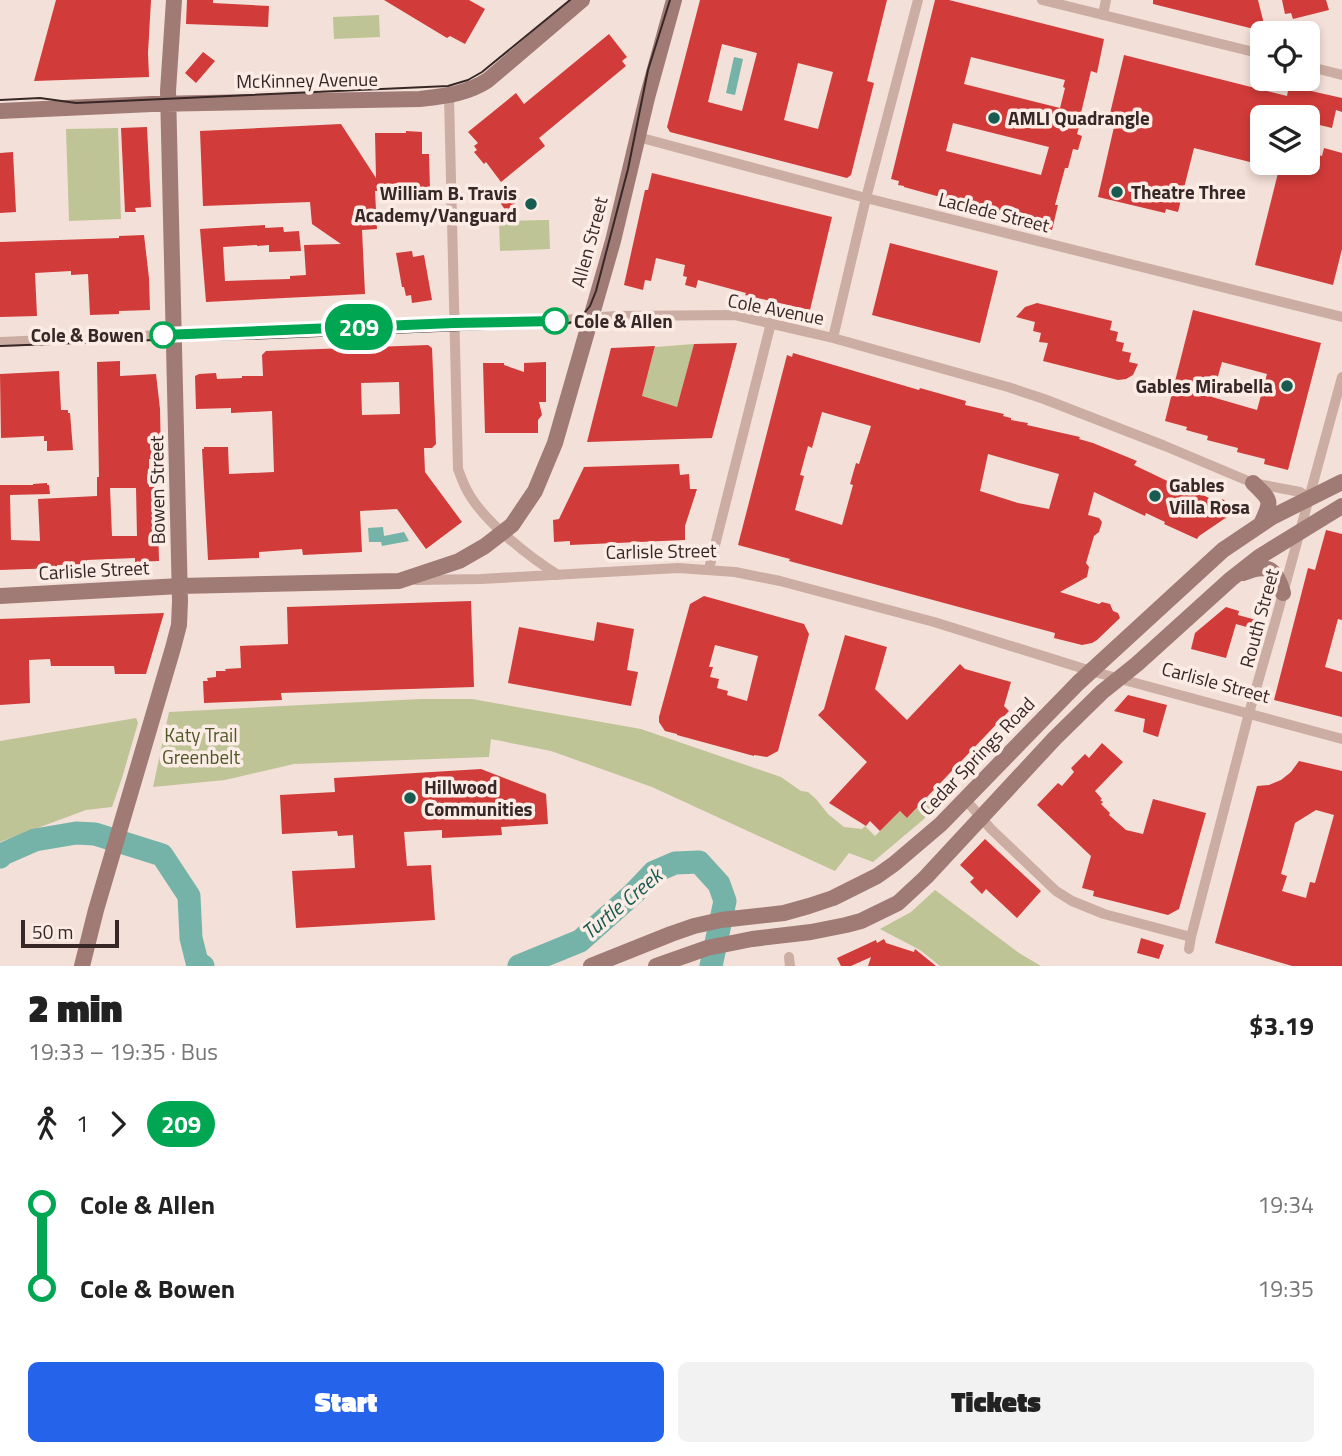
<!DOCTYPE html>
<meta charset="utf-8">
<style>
body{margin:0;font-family:"Titillium Web",sans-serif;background:#f2f2f2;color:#222;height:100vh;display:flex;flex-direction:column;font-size:26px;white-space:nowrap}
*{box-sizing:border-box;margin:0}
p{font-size:23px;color:#767676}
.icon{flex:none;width:38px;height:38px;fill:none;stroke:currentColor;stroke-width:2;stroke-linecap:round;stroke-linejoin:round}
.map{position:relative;height:966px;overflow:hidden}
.sheet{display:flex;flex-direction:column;background:#fff;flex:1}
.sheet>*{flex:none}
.badge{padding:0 14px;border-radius:23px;font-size:24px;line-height:46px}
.buttons{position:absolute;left:1250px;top:21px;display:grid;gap:14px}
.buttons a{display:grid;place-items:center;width:70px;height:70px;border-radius:10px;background:#fff;box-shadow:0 4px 10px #0003;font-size:35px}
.scale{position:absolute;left:21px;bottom:18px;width:98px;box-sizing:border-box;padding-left:7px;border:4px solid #372726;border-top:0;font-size:19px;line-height:24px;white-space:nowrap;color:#372726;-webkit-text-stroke:5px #fbece5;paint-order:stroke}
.map>.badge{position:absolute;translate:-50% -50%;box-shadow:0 0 0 4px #fff}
.legs{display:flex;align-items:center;gap:10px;height:77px;padding:0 28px;font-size:23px}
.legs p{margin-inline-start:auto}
.headline{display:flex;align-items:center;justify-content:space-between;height:119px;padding:0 28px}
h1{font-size:38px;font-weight:800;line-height:52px}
.cta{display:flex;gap:14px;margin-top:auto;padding:14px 28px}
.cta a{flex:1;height:80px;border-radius:10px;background:#2563eb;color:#fff;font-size:28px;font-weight:800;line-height:80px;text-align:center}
.cta a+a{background:#f2f2f2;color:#222}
ul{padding:0 28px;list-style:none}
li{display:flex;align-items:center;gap:24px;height:84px;font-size:26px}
li i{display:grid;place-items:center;width:10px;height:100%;margin:0 9px;background:currentColor}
li i::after{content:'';width:18px;height:18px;margin:-9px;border:5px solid;border-radius:50%;background:#fff}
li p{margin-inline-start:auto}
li:first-child i{background:linear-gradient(#0000 50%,currentColor 0)}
li:last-child i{background:linear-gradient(currentColor 50%,#0000 0)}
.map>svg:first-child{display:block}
.green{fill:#bfc497}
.water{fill:#75b3a8}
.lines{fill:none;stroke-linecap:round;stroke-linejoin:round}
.river{stroke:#75b3a8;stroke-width:23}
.building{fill:#d13b39;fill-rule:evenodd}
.street{stroke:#ccada3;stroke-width:10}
.secondary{stroke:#a07a74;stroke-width:16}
.tram{stroke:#372726;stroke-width:2}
.line-1-casing{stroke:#fff;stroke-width:16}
.line-1{stroke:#00a651;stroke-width:10}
.poi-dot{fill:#185c51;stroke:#fbece5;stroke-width:2.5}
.stop-1-dot{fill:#fff;stroke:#00a651;stroke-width:3.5}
.labels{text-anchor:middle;stroke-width:7;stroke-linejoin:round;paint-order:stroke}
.street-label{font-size:19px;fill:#372726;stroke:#fbece5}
.poi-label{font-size:19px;font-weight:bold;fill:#372726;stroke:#fbece5;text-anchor:start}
.stop-label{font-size:19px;font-weight:bold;fill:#372726;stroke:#fbece5;text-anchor:start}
.park-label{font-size:19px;fill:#505727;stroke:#fbece5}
.water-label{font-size:21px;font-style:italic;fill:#185c51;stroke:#fbece5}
</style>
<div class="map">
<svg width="1342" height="966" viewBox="0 0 1342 966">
<rect width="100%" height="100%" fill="#f3e0d8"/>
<!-- green -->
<path class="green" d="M379 15 380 37 334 39 333 17Z
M118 128 121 219 69 221 66 129Z
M549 220 550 249 500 251 499 221Z
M694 344 677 408 641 399 655 347Z
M420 699H472L641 729 781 777 801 791 808 792 816 799 828 814 844 827 862 829 865 826 875 836 900 811 907 818 927 797 934 802 924 819 873 862 849 853 835 871 652 787 551 751 491 739 489 757 294 764 225 780 153 787 169 712Z
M136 718 138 723 122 778 112 807 86 810 0 842V741Z
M935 890 1019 953 1041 966H940L920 950 880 929 911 912Z"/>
<!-- water -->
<path class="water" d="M734 57 743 59 735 95 726 93Z
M383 527 384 536 404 532 409 541 382 546 381 542H369L368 528Z"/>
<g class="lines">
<!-- river -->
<path class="river" d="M0 857 3 854 35 840 76 833 95 834 162 855 189 896 191 938 197 962 203 966
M519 966 580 941 634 893 654 872 675 863 699 862 719 884 725 901 711 966"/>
</g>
<!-- building -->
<path class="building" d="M56 0H151L148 53 149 77 34 81Z
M187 0H213V3L269 6 268 27 186 24Z
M384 0H469L485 9 465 44 450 36 447 38Z
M700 0H887L867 81 874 83 851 175 847 178 670 132 667 127ZM722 44 757 53 742 111 708 102ZM798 63 833 72 818 129 784 120Z
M935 0H949L1104 39 1097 73 1091 71 1081 113H1083L1077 134 1082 136 1078 150 1073 149 1068 168H1065L1055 205H1058L1052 230 1041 227V226L1032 223 951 202V200L904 187V186L898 185 899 181 891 179ZM971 57 1065 80 1063 87 1065 88 1060 108 964 84ZM953 123 1049 147 1041 175 946 151Z
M1153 0H1258L1266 32 1153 4Z
M1282 0H1326L1329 10 1293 19 1291 13 1285 14Z
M609 34 627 57 622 61 626 66 539 138 545 146 501 182 486 162 484 164 474 152 477 150 474 146 478 143 468 132 516 93 524 104Z
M203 52 215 61 196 83 185 73Z
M1124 55 1287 96 1289 86 1342 98V112L1336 110 1332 128 1307 122V117H1261L1250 162 1194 148 1178 212 1166 209 1165 213 1098 197 1114 127 1107 126Z
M341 124 376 178 375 133H406V131L422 132V154H429L430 189 375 191 377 229 362 230 365 294 206 302 200 229 265 225V228L283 227 284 232 299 231 301 251 269 252V245L257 246V245L223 247 225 281 290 279V276L306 275 304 245 341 244 312 224 310 202 203 206 200 131Z
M147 127 151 207 135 208 136 212H125L121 128Z
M1324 148 1342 153V249L1333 285 1255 265 1278 173 1254 167V163H1307V152L1322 156Z
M13 152 16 212 0 213V153Z
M652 173 832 217 810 310 745 295 746 293 698 280 696 288 685 285 687 277 683 276 685 265 656 258 651 281 645 280 643 290 624 285 645 190H648Z
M512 190 520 199 506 211 499 201Z
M144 235 149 278 150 310 119 311V314L90 315 88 274 71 275V271L35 273 37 316 0 317V242L119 238V236Z
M890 243 998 271 980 343 872 315Z
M412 251 413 257 424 255 432 300 412 303 411 295 406 296 404 287H402L396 253Z
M1037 303 1112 321 1110 330 1118 332 1116 341 1124 343 1122 351 1131 353 1129 362 1138 364 1133 375 1126 379 1118 380 1043 361 1048 343 1039 342 1041 333 1033 331 1035 322 1016 317 1025 307Z
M1193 310 1321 343 1288 470 1264 464 1265 459 1237 452 1238 448 1207 440 1208 436 1186 430 1187 427 1165 421ZM1222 362 1267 374 1257 410 1212 397Z
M737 343 712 438 587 442 611 348 655 346 642 396 677 407 694 344Z
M428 345 432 348 436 444 432 448H424L425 472 462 522 426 549 397 509 360 511 362 552 303 555 302 549 259 552V558L208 560 202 449H204V447H228L229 474 274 472 272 411 231 413V408L196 409 195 376 199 374 216 373 217 379 242 378V376H263L262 355 266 351ZM399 382 400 414 362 415 361 383Z
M793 353 919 390 920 388 966 401 965 405 1004 414 1003 416 1011 418V420L1028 423 1027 425 1080 437 1079 439 1093 443 1137 461 1134 465 1184 489 1185 486 1215 501 1222 499 1229 503 1231 510 1227 517 1199 536 1197 539 1164 524 1165 522 1146 513 1145 516 1094 492 1088 515 1099 518 1102 522 1099 532 1094 536 1086 563 1089 567 1087 577 1060 592 1099 604 1102 602 1110 604 1113 611 1118 613 1120 618 1097 640 1092 643 1082 645 1054 638 1055 633 789 561 790 559 738 545 787 355 792 357ZM822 412 871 426 859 464 856 463 850 484 853 485 842 525 795 510 804 476 800 475 808 446 812 448ZM988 454 1059 474 1049 509 1018 503 980 491Z
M120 361V376L156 374 160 409 161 459H149V487H159L160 522H158L159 561 135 562V558L87 560V564L57 565V568L0 570V485H33V484L47 483V485H49L50 494 10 495 11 540 40 541 38 499 97 496V477H99L97 362ZM110 488H136L137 536H112Z
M546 362V402H539L542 415 538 420V433H485L483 363H504V365L524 372V363Z
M59 371 61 410H68V413H70L73 450 47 451V441H44V436L1 438 0 374Z
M679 464 680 475 689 474 690 489H697L685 526V540L570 545V541L554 542 553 520 559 519 584 467Z
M1326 530 1342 534V620L1338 619 1325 667 1342 672V717L1274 700 1308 568 1315 570Z
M704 596 804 624 809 634 778 751 767 757 754 755V756L677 735V734L665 731 659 722V717L690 604ZM715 645 758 656 747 701 727 695 728 691 717 688 719 679 710 677 713 667H709Z
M471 601 474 687 281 693 282 700 204 703 203 681H208L207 678 216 677V671H226L225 669 241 668 240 646 288 644 287 607Z
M1226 607 1239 611 1238 615 1267 623 1264 632 1236 624 1226 658 1191 649 1195 633Z
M164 613 146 674H115L114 666H51L50 659 29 660 30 703 0 705V619Z
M597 622 634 629 627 670 638 672 631 706 508 683 519 627 594 641Z
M845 635 887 647 875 689 907 720 960 664 965 669 1011 682 1004 706 1009 711 907 818 900 811 880 831 870 821 866 826 829 803 867 762 818 715 824 709Z
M1128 695 1167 705 1158 737 1143 732 1145 719 1114 711Z
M1102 743 1123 762 1095 791 1102 799 1100 800 1103 802 1101 804 1110 813 1109 815 1126 830 1143 834 1153 799 1206 813 1179 909 1168 915 1093 896 1094 891 1082 888 1091 856 1037 805 1058 783 1062 786 1074 772 1071 768 1085 754 1089 758Z
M1299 761 1342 771V966H1292L1215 943 1257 786 1269 785 1281 780 1291 772ZM1316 810 1334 815 1315 883 1310 882 1306 898 1282 891 1287 876 1281 874 1295 823Z
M481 769 546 794 548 824 501 827 502 835 442 838V830L404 832 407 866 431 865 435 920 296 928 292 871 355 868 353 835 338 836 337 831 282 834 280 795 335 792 334 778Z
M985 839 1041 891 1017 918 986 889 982 894 970 882 974 878 960 865Z
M1141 938 1164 945 1159 959 1137 953Z
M884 939 886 943 914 952 915 949 936 966H868L871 957 851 966H841L837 958 876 940 877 943Z"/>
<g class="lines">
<!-- street -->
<path class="street" d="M1042 0 1262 54
M1103 15 1106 0
M1307 66 1342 75
M449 96 458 469C461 477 464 486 469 494 486 523 529 557 558 575
M638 137 866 198 1342 317
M833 338 866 198 918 0
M0 342 441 323 563 320 616 316 734 315 833 338 1008 387 1044 399 1165 446 1253 483 1300 492 1309 497
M709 569 771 323
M416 580 481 579 678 568 735 572 780 581 934 622 1091 671 1342 739
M965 799 991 829 1056 891 1072 901 1104 914 1191 937
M1189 949 1191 937 1249 713 1276 619 1342 377
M789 957 790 966"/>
<!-- secondary -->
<path class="secondary" d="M0 111 152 104 420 99C445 96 467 94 488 80L582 0
M1253 483C1272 501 1272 501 1261 524
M1243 573C1268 563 1276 568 1283 593
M0 596 180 586 399 581 459 561 485 546 512 525 535 491 555 443 613 241 647 98 674 0
M82 966 96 910 173 648 179 625 180 601 168 91 174 0
M591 966 671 934 694 926 721 920 784 913 809 906 833 898 877 876 894 864 941 824 1078 683 1223 550 1272 517 1342 482
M656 966 707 948 752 939 811 932 846 925 861 921 898 903 926 877 1055 738 1102 692 1137 664 1231 579 1259 557 1342 506"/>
<!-- tram -->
<path class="tram" d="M0 100 40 98 76 103 448 86 468 80 482 72 570 0
M0 346 155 340 245 339 559 326 572 322 582 316 590 306 596 291 628 169 648 70 670 0"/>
</g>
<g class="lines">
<defs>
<path id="line-1" d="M163 335 454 323 555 321"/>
</defs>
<!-- line-1 casing -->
<use href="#line-1" class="line-1-casing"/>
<!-- line-1 -->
<use href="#line-1" class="line-1"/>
</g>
<!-- markers -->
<g class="poi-dot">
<circle cx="994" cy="118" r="7"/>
<circle cx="1117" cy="192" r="7"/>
<circle cx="531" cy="204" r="7"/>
<circle cx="1287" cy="386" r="7"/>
<circle cx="1155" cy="496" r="7"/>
<circle cx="410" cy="798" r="7"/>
</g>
<g class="stop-1-dot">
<circle cx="555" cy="321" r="12"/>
<circle cx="163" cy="335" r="12"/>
</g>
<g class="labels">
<!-- street labels -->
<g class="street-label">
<text transform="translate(307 80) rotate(-1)" y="7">McKinney Avenue</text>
<text transform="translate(994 212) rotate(14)" y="7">Laclede Street</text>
<text transform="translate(589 242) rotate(-75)" y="7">Allen Street</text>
<text transform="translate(776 309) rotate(11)" y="7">Cole Avenue</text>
<text transform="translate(157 490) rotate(-91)" y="7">Bowen Street</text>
<text transform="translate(661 551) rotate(-1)" y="7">Carlisle Street</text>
<text transform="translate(94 570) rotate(-3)" y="7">Carlisle Street</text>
<text transform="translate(1259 618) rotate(-75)" y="7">Routh Street</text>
<text transform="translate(1216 682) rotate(15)" y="7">Carlisle Street</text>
<text transform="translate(977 756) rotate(-46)" y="7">Cedar Springs Road</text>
</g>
<!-- poi labels -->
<g class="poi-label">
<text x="1008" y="125">AMLI Quadrangle</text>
<text x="1131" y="199">Theatre Three</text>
<text x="517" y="200" text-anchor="end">William B. Travis<tspan x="517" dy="22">Academy/Vanguard</tspan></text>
<text x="1273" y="393" text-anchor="end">Gables Mirabella</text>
<text x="1169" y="492">Gables<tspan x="1169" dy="22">Villa Rosa</tspan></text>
<text x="424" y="794">Hillwood<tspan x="424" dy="22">Communities</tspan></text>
</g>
<!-- stop labels -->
<g class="stop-label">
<text x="574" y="328">Cole &amp; Allen</text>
<text x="144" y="342" text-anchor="end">Cole &amp; Bowen</text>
</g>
<!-- park labels -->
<g class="park-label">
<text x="201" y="742">Katy Trail<tspan x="201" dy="22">Greenbelt</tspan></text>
</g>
<!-- water labels -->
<g class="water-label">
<text transform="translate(622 904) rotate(-40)" y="7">Turtle Creek</text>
</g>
</g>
</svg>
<div class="buttons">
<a><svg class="icon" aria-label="locate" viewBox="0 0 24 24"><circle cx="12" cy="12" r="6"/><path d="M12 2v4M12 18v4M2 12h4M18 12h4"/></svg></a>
<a><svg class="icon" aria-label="layers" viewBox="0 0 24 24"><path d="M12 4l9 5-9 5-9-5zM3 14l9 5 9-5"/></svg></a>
</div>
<div class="scale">50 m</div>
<b class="badge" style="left:359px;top:327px;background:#00a651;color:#fff">209</b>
</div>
<section class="sheet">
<div class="headline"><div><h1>2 min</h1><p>19:33 – 19:35 · Bus</p></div><b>$3.19</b></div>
<div class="legs"><svg class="icon" aria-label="walk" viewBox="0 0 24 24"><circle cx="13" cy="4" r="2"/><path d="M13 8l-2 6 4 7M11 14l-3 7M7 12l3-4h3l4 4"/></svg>1<svg class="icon" aria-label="forward" viewBox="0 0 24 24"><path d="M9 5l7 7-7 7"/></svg><b class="badge" style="background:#00a651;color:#fff">209</b></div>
<ul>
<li><i style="color:#00a651"></i><b>Cole &amp; Allen</b><p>19:34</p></li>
<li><i style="color:#00a651"></i><b>Cole &amp; Bowen</b><p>19:35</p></li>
</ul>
<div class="cta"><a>Start</a><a>Tickets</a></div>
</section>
